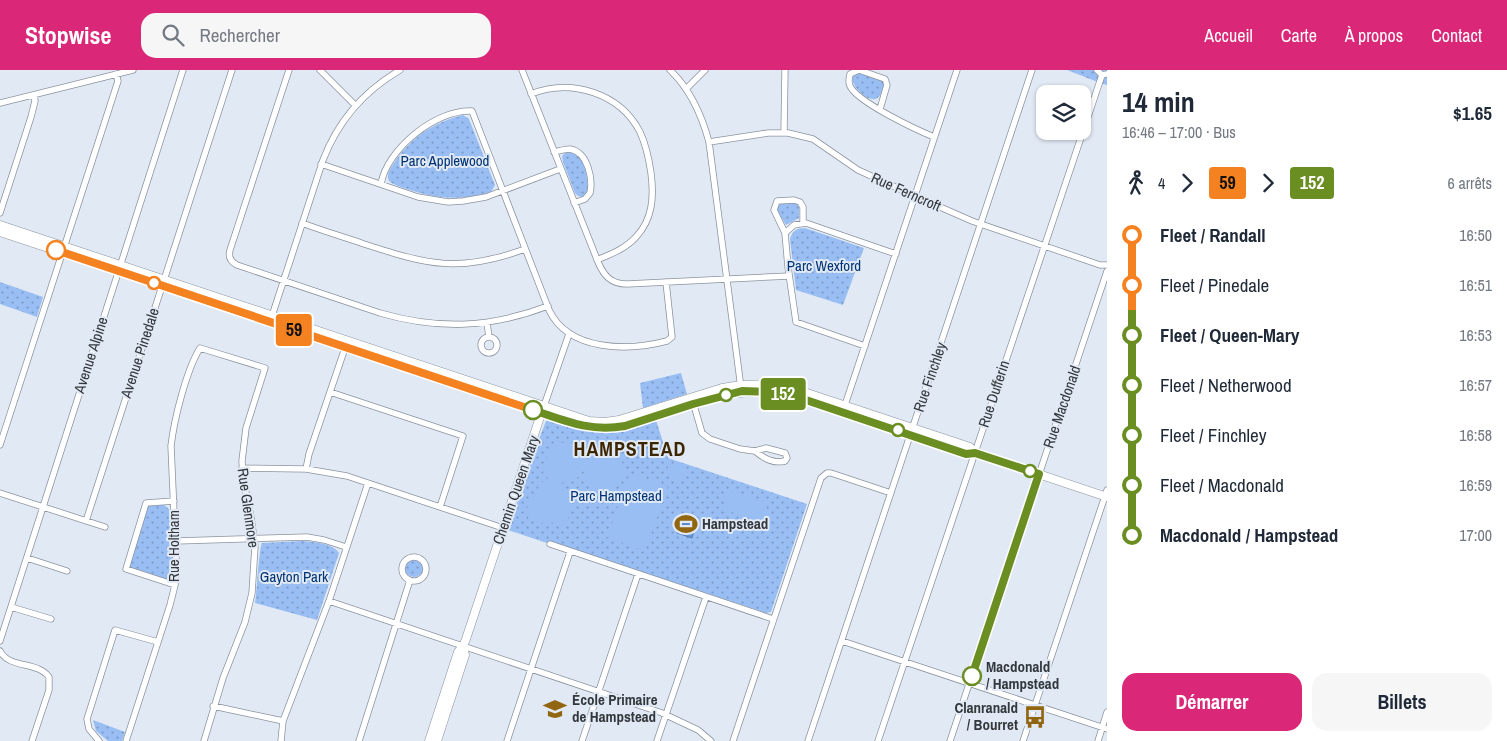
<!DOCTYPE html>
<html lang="fr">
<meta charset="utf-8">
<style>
body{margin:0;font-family:"Archivo Narrow",sans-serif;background:#f6f6f7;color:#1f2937;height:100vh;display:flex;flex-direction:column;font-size:19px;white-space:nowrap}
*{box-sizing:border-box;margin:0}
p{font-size:16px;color:#747a83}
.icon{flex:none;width:28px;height:28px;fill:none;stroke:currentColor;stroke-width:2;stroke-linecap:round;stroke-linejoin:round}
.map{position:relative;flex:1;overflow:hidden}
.drawer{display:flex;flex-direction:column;background:#fff;width:400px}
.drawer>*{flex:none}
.badge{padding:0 10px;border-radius:4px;font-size:18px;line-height:32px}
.fabs{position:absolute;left:1036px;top:15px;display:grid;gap:10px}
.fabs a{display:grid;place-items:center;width:55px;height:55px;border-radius:10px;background:#fff;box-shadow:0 1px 4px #0004;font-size:25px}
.map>.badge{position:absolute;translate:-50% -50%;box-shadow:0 0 0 2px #fff}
.legs{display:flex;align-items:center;gap:8px;height:55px;padding:0 15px;font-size:16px}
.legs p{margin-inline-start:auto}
.overview{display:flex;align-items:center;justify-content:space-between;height:85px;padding:0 15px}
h1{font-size:28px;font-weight:700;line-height:38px}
.cta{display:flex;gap:10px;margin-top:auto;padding:10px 15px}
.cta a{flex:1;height:58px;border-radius:15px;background:#db2777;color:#fff;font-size:20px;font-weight:700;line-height:58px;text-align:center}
.cta a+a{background:#f6f6f7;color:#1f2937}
ul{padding:0 15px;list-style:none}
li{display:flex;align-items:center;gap:18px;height:50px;font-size:19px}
li i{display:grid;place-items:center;width:8px;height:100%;margin:0 6px;background:currentColor}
li i::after{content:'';width:12px;height:12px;margin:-6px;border:4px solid;border-radius:50%;background:#fff}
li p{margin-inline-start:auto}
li:first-child i{background:linear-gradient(#0000 50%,currentColor 0)}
li:last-child i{background:linear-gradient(currentColor 50%,#0000 0)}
header{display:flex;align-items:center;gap:30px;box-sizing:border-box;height:70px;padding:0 25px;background:#db2777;color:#fff}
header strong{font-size:24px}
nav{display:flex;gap:28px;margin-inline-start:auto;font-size:18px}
.search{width:350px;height:45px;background:#f6f6f7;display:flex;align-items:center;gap:12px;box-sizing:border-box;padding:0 18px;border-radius:15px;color:#747a83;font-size:19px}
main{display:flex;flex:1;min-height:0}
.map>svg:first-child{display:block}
.grass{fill:url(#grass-dots)}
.garden{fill:#99bef4}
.water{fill:url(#water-waves);stroke:#567bb0}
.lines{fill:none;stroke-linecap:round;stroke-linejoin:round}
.street-casing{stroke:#8b939e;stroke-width:7}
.secondary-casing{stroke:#8b939e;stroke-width:9}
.street{stroke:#fff;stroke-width:5.5}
.secondary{stroke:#fff;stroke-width:8}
.line-1-casing{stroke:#fff;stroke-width:11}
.line-2-casing{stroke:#fff;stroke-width:11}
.line-1{stroke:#f58220;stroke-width:8}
.line-2{stroke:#6b8e23;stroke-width:8}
.stop-1-dot{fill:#fff;stroke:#f58220;stroke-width:2.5}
.stop-2-dot{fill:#fff;stroke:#6b8e23;stroke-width:2.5}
.labels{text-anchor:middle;stroke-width:4;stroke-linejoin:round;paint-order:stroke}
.park-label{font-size:15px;fill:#003374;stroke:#e1e9f5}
.street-label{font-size:15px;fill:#34383c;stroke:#e1e9f5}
.poi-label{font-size:15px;font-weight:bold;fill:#34383c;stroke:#e1e9f5;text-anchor:start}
.stop-label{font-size:15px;font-weight:bold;fill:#34383c;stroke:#e1e9f5;text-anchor:start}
.district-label{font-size:20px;font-weight:bold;letter-spacing:1px;fill:#3b2600;stroke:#e1e9f5}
</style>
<header>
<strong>Stopwise</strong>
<div class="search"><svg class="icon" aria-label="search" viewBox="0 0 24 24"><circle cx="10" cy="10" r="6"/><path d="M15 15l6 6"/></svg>Rechercher</div>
<nav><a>Accueil</a><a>Carte</a><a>À propos</a><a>Contact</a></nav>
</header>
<main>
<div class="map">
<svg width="1107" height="671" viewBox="0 0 1107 671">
<defs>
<pattern id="grass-dots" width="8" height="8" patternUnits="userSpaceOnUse" patternTransform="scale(1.25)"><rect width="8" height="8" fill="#99bef4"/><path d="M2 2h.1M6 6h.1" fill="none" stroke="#7e9bc7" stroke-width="1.8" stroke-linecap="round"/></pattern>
<pattern id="water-waves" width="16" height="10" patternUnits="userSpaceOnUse" patternTransform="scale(1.25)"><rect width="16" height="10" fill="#6498e2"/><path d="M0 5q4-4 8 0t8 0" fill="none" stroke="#537db8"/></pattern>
</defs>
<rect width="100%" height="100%" fill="#e1e9f5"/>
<!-- grass -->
<path class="grass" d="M1067 0H1107V15L1103 14Z
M859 3 883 11 884 15 880 26C877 28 876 30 872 29 864 28 850 15 853 6Z
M463 45 469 49 495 115 491 122C462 131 436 129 407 119 400 117 394 115 389 111 386 104 390 99 394 93 410 68 434 52 463 45Z
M566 82C586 83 587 106 588 121L582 127 578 126 575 123 563 92 562 86Z
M796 133 799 137V148L786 155 776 139 779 134Z
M805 158 864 178 843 235 796 220 790 169C792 161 797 158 805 158Z
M0 212 43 227 37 247 0 234Z
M681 303 687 324 643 338 640 313Z
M549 349C598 366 607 365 656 350L668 388 807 434 771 542 766 543 551 472 550 474 508 460 534 382 546 351Z
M146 433 164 435 169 439 175 515 126 499Z
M303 471C313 472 333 473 339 483L317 550 255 533C257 522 259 478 262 473Z
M405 498a9 9 0 1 1 18 0a9 9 0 1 1-18 0Z
M93 650 125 662 122 671H108L96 661Z"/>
<!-- garden -->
<path class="garden" d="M558 371 570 375 569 377 585 382V396L593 385 603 389 605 385 621 390 625 399 620 416 617 415 613 427C594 427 584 416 585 397 579 410 569 415 555 412 571 423 577 441 562 456L547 451 545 454 529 449 526 442 531 426 535 427 540 412H553L543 404 550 375Z
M669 393 687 400 683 411 666 404Z
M630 403 668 417 645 481 607 467Z
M728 420 768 433 762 452 722 439Z"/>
<!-- water -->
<path class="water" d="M683 445 694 449 690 459 694 460 692 468 677 463Z"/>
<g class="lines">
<defs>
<path id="street" d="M289 0 230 180C228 187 231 192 237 195L380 243C439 260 490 258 548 236
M320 0 355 35
M522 0 598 192C604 206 611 214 627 214L789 206
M670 0C690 19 702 46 709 72L741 318
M1097 0 1102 5 1107 4
M686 19 705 0
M531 24C571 8 620 23 640 62 646 75 649 89 651 103 654 126 653 149 636 167 625 179 611 184 597 190
M0 33 133 0
M880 39 887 15 885 9 859 0 850 4C849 8 848 12 850 16 857 32 917 60 934 67
M784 63 785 0
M709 72 768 63H788L813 69 858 100 915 126 972 151 1100 195H1107
M554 82C559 81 565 79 570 79 588 82 593 109 590 123L585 129 574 133
M321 94 418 127 448 132 463 131 486 127 560 99
M381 114C387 79 436 39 472 41L549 240C569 282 629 281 667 271L672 267 666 212
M0 143 31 47 35 31 34 25
M302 153C323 161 344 167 364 174 429 195 459 203 525 179
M785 163 774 140 777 131 794 130 800 132 803 137V153
M271 249 323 90C338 51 364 21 400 0
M487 253 489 267
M481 275a8 8 0 1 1 16 0a8 8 0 1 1-16 0Z
M865 276 796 252 788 197 785 163 794 155 806 153 896 184
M330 322 463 366 440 437
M693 332 702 363 710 369 740 379 755 381 766 378 785 383 787 388 785 391C774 394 763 388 755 381
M544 336 569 264
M844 338 957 0
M0 375 118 11 116 4
M242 398 306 399 347 406 503 458
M306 399 309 384 346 275
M0 423 105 457
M174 431 146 433 126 499 175 515
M86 451 232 0
M176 471 307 467 324 470 346 477
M550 474 773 549
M402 499a12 12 0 1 1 24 0a12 12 0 1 1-24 0Z
M27 488 67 501
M329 531 662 643 698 660 711 671
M11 537 51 549
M0 571 183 0
M842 571 1107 659
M0 581C9 599 38 591 49 607V620L32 671
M213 636 283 651
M99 671 89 659 87 649 115 560 158 572
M126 671 170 535 175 515 176 488 171 376C174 350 186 301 200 278L265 298 246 358 242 391 243 408 251 447 255 476 252 523 245 552 223 608 204 671
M281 671 283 651 329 531 368 413
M359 671 410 510
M507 671 570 482
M582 671 638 504
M657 671 706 527
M733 671 821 408 827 403H831L891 423
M808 671 1032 0
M878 671 1102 5
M950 671 1107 201
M1023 671 1107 420
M1098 671 1107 642"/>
<path id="secondary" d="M0 155 589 351 605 352 619 350 722 318 741 315 768 314 801 321 970 377 975 383
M0 162 589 357C613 360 634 353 657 346 708 330 746 312 800 328L968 384 975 383 982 385 1107 427
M429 671 458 582 463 576 466 569 543 338
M437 671 465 585 463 576"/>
</defs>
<!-- street casing -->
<use href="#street" class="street-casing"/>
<!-- secondary casing -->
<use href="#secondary" class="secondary-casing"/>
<!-- street -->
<use href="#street" class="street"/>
<!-- secondary -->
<use href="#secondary" class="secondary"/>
</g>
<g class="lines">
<defs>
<path id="line-1" d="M56 180 533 340"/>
<path id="line-2" d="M533 340C566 351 589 362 625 356L693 334 742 321 770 322 800 328 966 384 975 383 1039 404 972 606"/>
</defs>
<!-- line-1 casing -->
<use href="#line-1" class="line-1-casing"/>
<!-- line-2 casing -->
<use href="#line-2" class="line-2-casing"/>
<!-- line-1 -->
<use href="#line-1" class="line-1"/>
<!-- line-2 -->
<use href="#line-2" class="line-2"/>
</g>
<!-- icons -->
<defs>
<symbol id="stadium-bare" viewBox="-9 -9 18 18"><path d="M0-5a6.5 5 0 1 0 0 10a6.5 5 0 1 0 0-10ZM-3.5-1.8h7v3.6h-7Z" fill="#926610" stroke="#e1e9f5" stroke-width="2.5" paint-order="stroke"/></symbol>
<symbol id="school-bare" viewBox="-9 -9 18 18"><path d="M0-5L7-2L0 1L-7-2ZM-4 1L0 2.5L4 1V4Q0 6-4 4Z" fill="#926610" stroke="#e1e9f5" stroke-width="2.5" paint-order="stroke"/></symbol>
<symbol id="bus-bare" viewBox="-9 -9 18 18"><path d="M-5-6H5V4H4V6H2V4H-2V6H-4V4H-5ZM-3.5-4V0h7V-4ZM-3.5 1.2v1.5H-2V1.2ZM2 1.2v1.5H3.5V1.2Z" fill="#926610" stroke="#e1e9f5" stroke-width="2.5" paint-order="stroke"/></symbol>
</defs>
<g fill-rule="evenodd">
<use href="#stadium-bare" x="670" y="438" width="32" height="32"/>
<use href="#school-bare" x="539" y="623" width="32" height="32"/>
<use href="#bus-bare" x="1019" y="631" width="32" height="32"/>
</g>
<!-- markers -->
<g class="stop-1-dot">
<circle cx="56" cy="180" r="9"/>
<circle cx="154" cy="213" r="6"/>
</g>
<g class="stop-2-dot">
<circle cx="726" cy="325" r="6"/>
<circle cx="533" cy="340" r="9"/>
<circle cx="898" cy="360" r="6"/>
<circle cx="1030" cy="401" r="6"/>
<circle cx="972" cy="606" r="9"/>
</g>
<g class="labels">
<!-- park labels -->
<g class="park-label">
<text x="445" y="96">Parc Applewood</text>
<text x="824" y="201">Parc Wexford</text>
<text x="616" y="431">Parc Hampstead</text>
<text x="294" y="512">Gayton Park</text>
</g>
<!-- street labels -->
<g class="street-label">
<text transform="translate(906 122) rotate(24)" y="5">Rue Ferncroft</text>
<text transform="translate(140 283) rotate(-72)" y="5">Avenue Pinedale</text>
<text transform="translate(91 285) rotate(-72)" y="5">Avenue Alpine</text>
<text transform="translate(930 307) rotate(-71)" y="5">Rue Finchley</text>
<text transform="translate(994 324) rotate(-72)" y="5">Rue Dufferin</text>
<text transform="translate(1062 337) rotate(-71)" y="5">Rue Macdonald</text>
<text transform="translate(516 420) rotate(-71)" y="5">Chemin Queen Mary</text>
<text transform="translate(248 438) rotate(82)" y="5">Rue Glenmore</text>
<text transform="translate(174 476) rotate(-90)" y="5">Rue Holtham</text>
</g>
<!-- poi labels -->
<g class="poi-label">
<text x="702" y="459">Hampstead</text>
<text x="572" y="635">École Primaire<tspan x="572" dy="17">de Hampstead</tspan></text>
<text x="1018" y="643" text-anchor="end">Clanranald<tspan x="1018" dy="17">/ Bourret</tspan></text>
</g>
<!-- stop labels -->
<g class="stop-label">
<text x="986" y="602">Macdonald<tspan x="986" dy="17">/ Hampstead</tspan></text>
</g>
<!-- district labels -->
<g class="district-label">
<text x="630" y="386">HAMPSTEAD</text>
</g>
</g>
</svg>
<div class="fabs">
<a><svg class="icon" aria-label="layers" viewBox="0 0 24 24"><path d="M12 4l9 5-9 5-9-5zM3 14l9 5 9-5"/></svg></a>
</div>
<b class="badge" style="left:294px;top:260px;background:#f58220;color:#111">59</b>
<b class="badge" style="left:783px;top:324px;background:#6b8e23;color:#fff">152</b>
</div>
<section class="drawer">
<div class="overview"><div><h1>14 min</h1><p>16:46 – 17:00 · Bus</p></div><b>$1.65</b></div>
<div class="legs"><svg class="icon" aria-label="walk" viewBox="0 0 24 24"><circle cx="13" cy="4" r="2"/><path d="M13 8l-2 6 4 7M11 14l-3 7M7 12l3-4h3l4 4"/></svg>4<svg class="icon" aria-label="forward" viewBox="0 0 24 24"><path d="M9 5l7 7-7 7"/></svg><b class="badge" style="background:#f58220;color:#111">59</b><svg class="icon" aria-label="forward" viewBox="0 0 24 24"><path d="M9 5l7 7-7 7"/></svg><b class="badge" style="background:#6b8e23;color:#fff">152</b><p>6 arrêts</p></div>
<ul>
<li><i style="color:#f58220"></i><b>Fleet / Randall</b><p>16:50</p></li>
<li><i style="color:#f58220"></i><span>Fleet / Pinedale</span><p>16:51</p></li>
<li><i style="color:#6b8e23"></i><b>Fleet / Queen-Mary</b><p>16:53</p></li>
<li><i style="color:#6b8e23"></i><span>Fleet / Netherwood</span><p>16:57</p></li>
<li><i style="color:#6b8e23"></i><span>Fleet / Finchley</span><p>16:58</p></li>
<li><i style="color:#6b8e23"></i><span>Fleet / Macdonald</span><p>16:59</p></li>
<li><i style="color:#6b8e23"></i><b>Macdonald / Hampstead</b><p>17:00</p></li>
</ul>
<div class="cta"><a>Démarrer</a><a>Billets</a></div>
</section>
</main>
